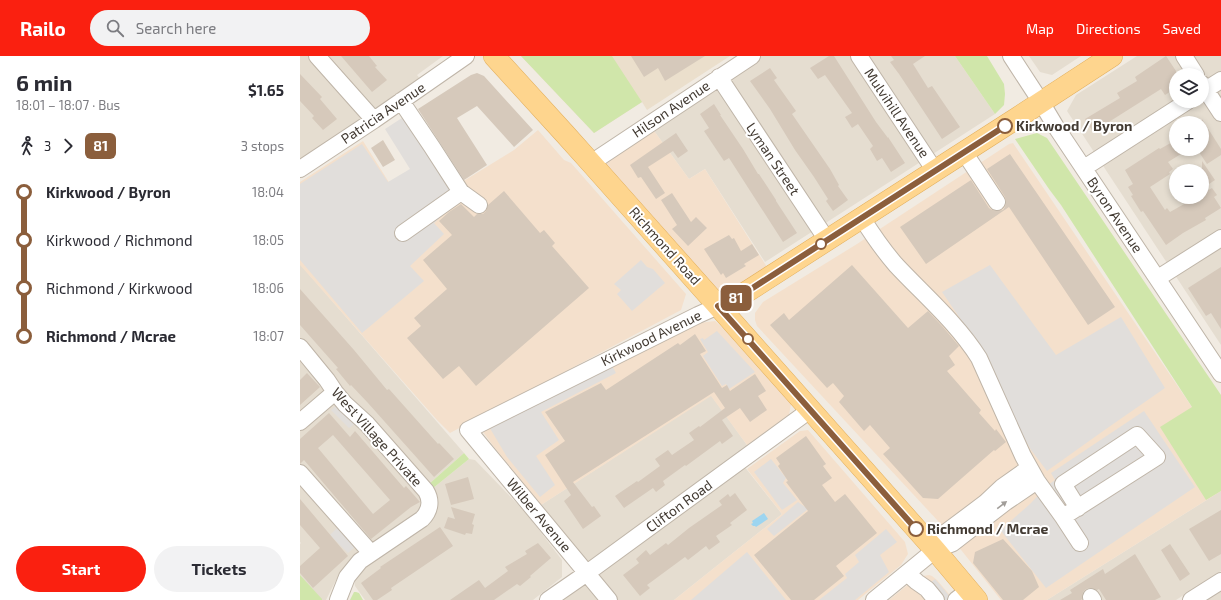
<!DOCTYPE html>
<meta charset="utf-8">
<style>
body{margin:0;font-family:"Exo 2",sans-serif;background:#f2f2f3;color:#2b2b33;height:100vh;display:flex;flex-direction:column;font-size:15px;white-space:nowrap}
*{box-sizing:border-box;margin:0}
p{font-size:13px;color:#7c7c81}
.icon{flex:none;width:22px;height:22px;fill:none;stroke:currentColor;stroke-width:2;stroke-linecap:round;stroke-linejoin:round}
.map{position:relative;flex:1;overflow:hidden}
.details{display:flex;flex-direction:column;background:#fff;width:300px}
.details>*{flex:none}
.badge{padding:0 8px;border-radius:6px;font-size:14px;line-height:26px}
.fabs{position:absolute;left:869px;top:12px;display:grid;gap:8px}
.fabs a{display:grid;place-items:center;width:40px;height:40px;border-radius:50%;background:#fff;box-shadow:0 2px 6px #0003;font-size:20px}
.map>.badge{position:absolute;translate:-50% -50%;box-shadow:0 0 0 2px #fff}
.legs{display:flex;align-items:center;gap:6px;height:44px;padding:0 16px;font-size:13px}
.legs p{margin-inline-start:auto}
.head{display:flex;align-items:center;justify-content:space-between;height:68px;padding:0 16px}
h1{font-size:22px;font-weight:700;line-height:30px}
.button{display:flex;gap:8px;margin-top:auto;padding:8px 16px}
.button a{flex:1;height:46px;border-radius:24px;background:#fa2010;color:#fff;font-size:16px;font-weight:700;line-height:46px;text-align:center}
.button a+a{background:#f2f2f3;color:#2b2b33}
ul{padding:0 16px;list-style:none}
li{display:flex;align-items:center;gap:14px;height:48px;font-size:15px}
li i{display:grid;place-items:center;width:6px;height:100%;margin:0 5px;background:currentColor}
li i::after{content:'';width:10px;height:10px;margin:-5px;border:3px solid;border-radius:50%;background:#fff}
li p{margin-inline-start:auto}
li:first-child i{background:linear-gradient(#0000 50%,currentColor 0)}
li:last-child i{background:linear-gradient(currentColor 50%,#0000 0)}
header{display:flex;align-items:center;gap:24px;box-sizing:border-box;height:56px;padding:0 20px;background:#fa2010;color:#fff}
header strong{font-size:19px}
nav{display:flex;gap:22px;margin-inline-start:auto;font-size:14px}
.search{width:280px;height:36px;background:#f2f2f3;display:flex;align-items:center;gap:10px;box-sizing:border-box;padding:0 14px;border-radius:22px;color:#7c7c81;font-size:15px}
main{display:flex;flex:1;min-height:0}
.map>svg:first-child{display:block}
.residential{fill:#e5ddd0;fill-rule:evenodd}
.commercial{fill:#f4e0cc}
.education{fill:#ebdfcc}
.green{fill:#d0e6aa}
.parking{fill:#e1dedb}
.water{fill:#9dd5f0}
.building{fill:#d6c9bb;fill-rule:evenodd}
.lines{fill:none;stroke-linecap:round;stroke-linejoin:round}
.minor-casing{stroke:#bfb5a8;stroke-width:18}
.major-casing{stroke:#e3b05e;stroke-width:22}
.minor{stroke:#fff;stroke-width:16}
.major{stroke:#fed58e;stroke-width:21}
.oneway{fill:#a19d99}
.line-1-casing{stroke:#fff;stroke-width:9}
.line-1{stroke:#8b5e3c;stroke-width:6}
.stop-1-dot{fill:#fff;stroke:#8b5e3c;stroke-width:2}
.labels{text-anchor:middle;stroke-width:4;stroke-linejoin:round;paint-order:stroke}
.street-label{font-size:14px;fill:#433b33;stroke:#fff}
.stop-label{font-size:14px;font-weight:bold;fill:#433b33;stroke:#fff;text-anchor:start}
</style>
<header>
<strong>Railo</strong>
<div class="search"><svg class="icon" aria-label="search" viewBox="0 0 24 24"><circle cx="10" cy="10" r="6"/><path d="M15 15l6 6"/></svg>Search here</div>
<nav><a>Map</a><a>Directions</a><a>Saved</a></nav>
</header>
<main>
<section class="details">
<div class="head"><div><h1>6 min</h1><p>18:01 – 18:07 · Bus</p></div><b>$1.65</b></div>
<div class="legs"><svg class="icon" aria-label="walk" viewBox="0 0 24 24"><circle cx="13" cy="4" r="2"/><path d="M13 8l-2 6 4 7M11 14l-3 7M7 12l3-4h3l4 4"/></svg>3<svg class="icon" aria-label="forward" viewBox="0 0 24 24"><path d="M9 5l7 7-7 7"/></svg><b class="badge" style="background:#8b5e3c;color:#fff">81</b><p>3 stops</p></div>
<ul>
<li><i style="color:#8b5e3c"></i><b>Kirkwood / Byron</b><p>18:04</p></li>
<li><i style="color:#8b5e3c"></i><span>Kirkwood / Richmond</span><p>18:05</p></li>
<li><i style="color:#8b5e3c"></i><span>Richmond / Kirkwood</span><p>18:06</p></li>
<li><i style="color:#8b5e3c"></i><b>Richmond / Mcrae</b><p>18:07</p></li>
</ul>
<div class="button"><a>Start</a><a>Tickets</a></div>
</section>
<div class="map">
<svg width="921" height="544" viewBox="0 0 921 544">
<rect width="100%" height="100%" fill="#f1ebe2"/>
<!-- residential -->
<path class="residential" d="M0 0H143L117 19 125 29 0 113Z
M452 0H655L695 58 465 206 405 113 389 123 349 68Z
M729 0H781L752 19 740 16Z
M837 0H921V289L767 55 776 39ZM876 19H902V45H876ZM876 67H902V93H876ZM876 115H902V141H876Z
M0 208 164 397 121 435 124 441 121 455 46 511 36 524 26 544H22L0 519V488L1 487 0 486Z
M411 339 452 396 440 405 482 458 374 544H254L287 517 241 449Z
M169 403 175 404 226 457 262 504V521L233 544H65L55 530 54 523 64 510 122 463 132 433Z
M921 435V515L876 544H747Z
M921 525V544H891Z"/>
<!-- commercial -->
<path class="commercial" d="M349 68 389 123 405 113 472 219 418 250 291 107Z
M238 74 264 104 271 107 386 238 381 254 150 377 137 364 0 209V126L63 85 90 128 162 126 214 94Z
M713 87 921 394V435L747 544H701L638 465 457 270 455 264V257L463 246 557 188 709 88Z
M415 265 429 278 491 348 489 359 447 389 411 340 241 449 194 391 183 376 399 267Z
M508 374 605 486 608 498 601 509 558 544H374L482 458 447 413 500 375Z
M620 519 623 520 629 519 632 520 637 524 654 544H589Z"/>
<!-- education -->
<path class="education" d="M221 0H430L347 54 342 46 294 77Z"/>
<!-- green -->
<path class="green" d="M221 0H312L342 46 294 77Z
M655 0H687L704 28 705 38 704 49 695 58Z
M737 77 747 82 921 339V435L906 444 860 371 892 351 761 149 749 133 715 83Z
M164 397 169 403 132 433 129 428Z
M0 519 22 543V544H0Z
M54 536H56L59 537 63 544H50Z"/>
<!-- parking -->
<path class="parking" d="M105 60 162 143 134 167 144 178 110 210 124 225 62 277 0 204V128L62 88 88 126 110 113 85 73Z
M341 204 347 211 353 213 365 227 332 255 317 238 321 234 314 228Z
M690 209 756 299 821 261 865 332 806 373 747 415 731 394 712 361 672 280 642 236Z
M417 275 455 316 429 333 426 328 422 330 403 300 408 296 400 283 403 282 404 284Z
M310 306 316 317 241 356 259 384 236 400 255 429 240 441 207 401 188 369Z
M37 349 56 367 49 372 31 354Z
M844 355 895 431 746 532 701 475 713 463 730 448 748 429 755 424 751 417Z
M471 403 486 422 483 427 497 444 482 454 454 416Z
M498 446 508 453 474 480 467 473Z
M38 471 55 491 48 497 30 479Z
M586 473 597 486 580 499 589 516 555 544H519L547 522 545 518 559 506 555 499Z
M447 496 486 544H391Z
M635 523 653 544H630L622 534Z"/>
<!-- water -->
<path class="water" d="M464 457 468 463 456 471 455 470H453L451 468 453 467 452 465Z"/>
<!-- building -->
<path class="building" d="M41 0H69L77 10 75 11 87 24 72 36Z
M331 0H405L365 25 358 12 344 21Z
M529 0H534L576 66 588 82V81L605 107 591 116 582 102 577 105 570 93 573 90 558 68 552 72 545 61 552 57 525 19 518 23 510 12Z
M591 0H625L613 8 628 32 632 30 660 71 642 83 599 18 590 6 594 4Z
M866 0 876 15V32L865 39 861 33 793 76 785 63 820 42 817 37 837 25 835 21Z
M470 12 477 22 474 24 496 55 492 58 530 113 539 129 538 130 548 144 533 155 526 145 528 143 514 121 495 94 470 53 450 25Z
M177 17 184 20 233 74 214 91 177 50 157 62 187 109 164 124 118 53 171 19Z
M0 18 22 41 20 43 37 63 23 74 12 62 14 60 0 45Z
M414 48 421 59H420L443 93 458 118H459L476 144V145L497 177 483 186 429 102 424 105 404 75 409 72 400 58Z
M902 63 921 93V99L907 108 897 93H902Z
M376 77 388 95 378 102 373 95 348 111 365 137 356 143 341 121 338 122 330 109Z
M83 84 95 104 83 111 71 92Z
M876 84V93H889L868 106 873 113 869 116 870 118 850 131 865 154 867 152 870 156 893 143 902 141V138L912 132 917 139 914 141 921 152 905 162 906 164 883 177 866 189 843 155 841 156 831 140 833 139 828 131 833 128 825 114 859 92 860 93Z
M710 98 815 251 788 269 709 151 626 208 600 171 671 124 689 152 692 154 697 155 703 154 705 151 706 146 705 141 687 113Z
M902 105 915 124 906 130 902 123Z
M204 135 240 177 244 174 255 187 252 190 289 232 176 330 159 310 143 323 107 282 121 270 114 262 147 233 123 204 152 179 139 165 149 156 161 148 174 161 177 158H183L186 155 188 149Z
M372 137 391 166 396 161 407 172 388 190 372 173 377 169 361 144Z
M429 179 432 183 434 182 441 195 452 188 459 199 444 208 446 210 426 222 423 217 421 219 404 193Z
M552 209 608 272 628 255 643 271 659 290 649 300 655 309 647 315 681 354 679 357 695 375 696 373 706 386 695 395 694 394 638 443 623 442 583 398 590 392 570 369 564 375 539 346 544 340 533 327 527 332 470 269 484 257 489 264Z
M921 211V273L911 257 906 260 888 232Z
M0 233 54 294 87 334 89 333 138 388 139 387 154 403 134 421 68 347 51 329 50 330 36 313 38 312 0 269Z
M395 278 406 295 400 298 422 332 427 329 430 335 455 318 466 335 458 340 467 354 450 366 440 352 422 364 433 380 422 388 420 385 386 410 385 409 363 425 365 429 356 436 353 432 324 452 315 440 337 425 338 426 360 410 355 403 368 394 372 399 394 384 389 377 399 370 400 371 425 352 414 336 273 426 292 451 294 450 301 460 283 473 264 445 271 439 245 399 265 385 245 356 301 327 306 334 378 287 380 289Z
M7 317 20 331 0 349V324Z
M29 357 50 381 55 375 104 432 106 430 120 446 111 451 71 483 4 404 0 408V383ZM33 379 90 444 73 458 18 392Z
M506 380 526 408 523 410 532 422 522 429 535 446 545 438 577 477 536 510 544 520 514 544H491L454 499 508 455 486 426 488 425 478 410 480 408 476 402Z
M168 421 174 443 151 449 145 428Z
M435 437 447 454 430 467 432 469 416 480 420 486 409 494 406 490 388 504 385 501 347 529 350 532 340 540 323 519 339 507 336 503 346 494 350 499 366 487 368 489 389 472 422 449 419 445 428 438 430 441Z
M0 443 48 500 13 532 0 517V510L20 492 0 469Z
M151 451 175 458 172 468 174 469 172 478 166 477 165 479 144 472 148 461 155 463Z
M921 454V498L909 505 889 473Z
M140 471 153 490 91 532 92 534 77 544H73L61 527 81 512 80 511Z
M703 483 732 515 739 531 723 544H703L673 507 675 496Z
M238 487 251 502 230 520 231 521 220 530 217 528 194 544H150L179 524 185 532 208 515 205 511 227 498 225 495Z
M870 488 890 518 880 525 861 494Z
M835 498 861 541 855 544H806L799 533 797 534 791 532 786 533 783 536 782 543 781 544H760L772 537 770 534 803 513 805 518Z"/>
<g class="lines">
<defs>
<path id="minor" d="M17 0 74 64
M559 0 635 115
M711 0 741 46 756 71 921 318
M884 0 896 19
M419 21 527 184
M902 28 921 57
M902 36 921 24
M101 45 132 91 161 136 179 149
M664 96 697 146
M291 107 452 0
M784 112 888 45
M0 113 74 64 166 0
M562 162C572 178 583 194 596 209 624 239 657 267 679 302L723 400 737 425 763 461 857 401 837 379 763 428 778 452
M103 177 161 136
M858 222 921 182
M0 291 27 324 35 336 45 348 67 368 126 435C132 445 130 455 122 463L60 505 47 521 38 544
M0 366 35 336
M0 417 71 497
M763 461 780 487
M635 494 645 477 685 447 702 431 729 412
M607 517 617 526 627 533 636 544
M791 541 793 544
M248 544 287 517 510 354
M309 544 168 374 398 259 418 250
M574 544 635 494 653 487 706 446 737 425
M656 544 669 534
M891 544 921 525"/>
<path id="major" d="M194 0 265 78 291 107 635 494 677 544
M418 250 437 242 717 62 812 0"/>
</defs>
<!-- minor casing -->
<use href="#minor" class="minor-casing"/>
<!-- major casing -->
<use href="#major" class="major-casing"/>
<!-- minor -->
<use href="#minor" class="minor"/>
<!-- major -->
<use href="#major" class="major"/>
</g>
<!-- one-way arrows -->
<defs><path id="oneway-solid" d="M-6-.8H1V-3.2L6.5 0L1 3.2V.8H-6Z"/></defs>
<use class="oneway" href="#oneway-solid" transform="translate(702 449) rotate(-37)"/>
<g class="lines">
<defs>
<path id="line-1" d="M616 473 418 250 437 242 705 70"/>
</defs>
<!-- line-1 casing -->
<use href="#line-1" class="line-1-casing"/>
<!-- line-1 -->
<use href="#line-1" class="line-1"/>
</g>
<!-- markers -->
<g class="stop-1-dot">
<circle cx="705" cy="70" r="7"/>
<circle cx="521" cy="188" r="5"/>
<circle cx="448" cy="283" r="5"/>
<circle cx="616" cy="473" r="7"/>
</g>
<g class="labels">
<!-- street labels -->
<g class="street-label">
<text transform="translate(371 53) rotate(-34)" y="5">Hilson Avenue</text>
<text transform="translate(83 57) rotate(-34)" y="5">Patricia Avenue</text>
<text transform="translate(597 57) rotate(56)" y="5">Mulvihill Avenue</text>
<text transform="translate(473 103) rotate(56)" y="5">Lyman Street</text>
<text transform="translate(815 159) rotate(56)" y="5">Byron Avenue</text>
<text transform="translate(365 190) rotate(48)" y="5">Richmond Road</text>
<text transform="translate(351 282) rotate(-26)" y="5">Kirkwood Avenue</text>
<text transform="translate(77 381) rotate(48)" y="5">West Village Private</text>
<text transform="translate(379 450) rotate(-36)" y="5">Clifton Road</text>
<text transform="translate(239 459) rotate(50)" y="5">Wilber Avenue</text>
</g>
<!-- stop labels -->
<g class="stop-label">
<text x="716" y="75">Kirkwood / Byron</text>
<text x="627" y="478">Richmond / Mcrae</text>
</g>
</g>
</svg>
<div class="fabs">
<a><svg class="icon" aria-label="layers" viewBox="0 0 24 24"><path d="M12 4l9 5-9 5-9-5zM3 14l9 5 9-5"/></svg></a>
<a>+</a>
<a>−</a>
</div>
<b class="badge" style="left:436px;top:242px;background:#8b5e3c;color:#fff">81</b>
</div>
</main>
